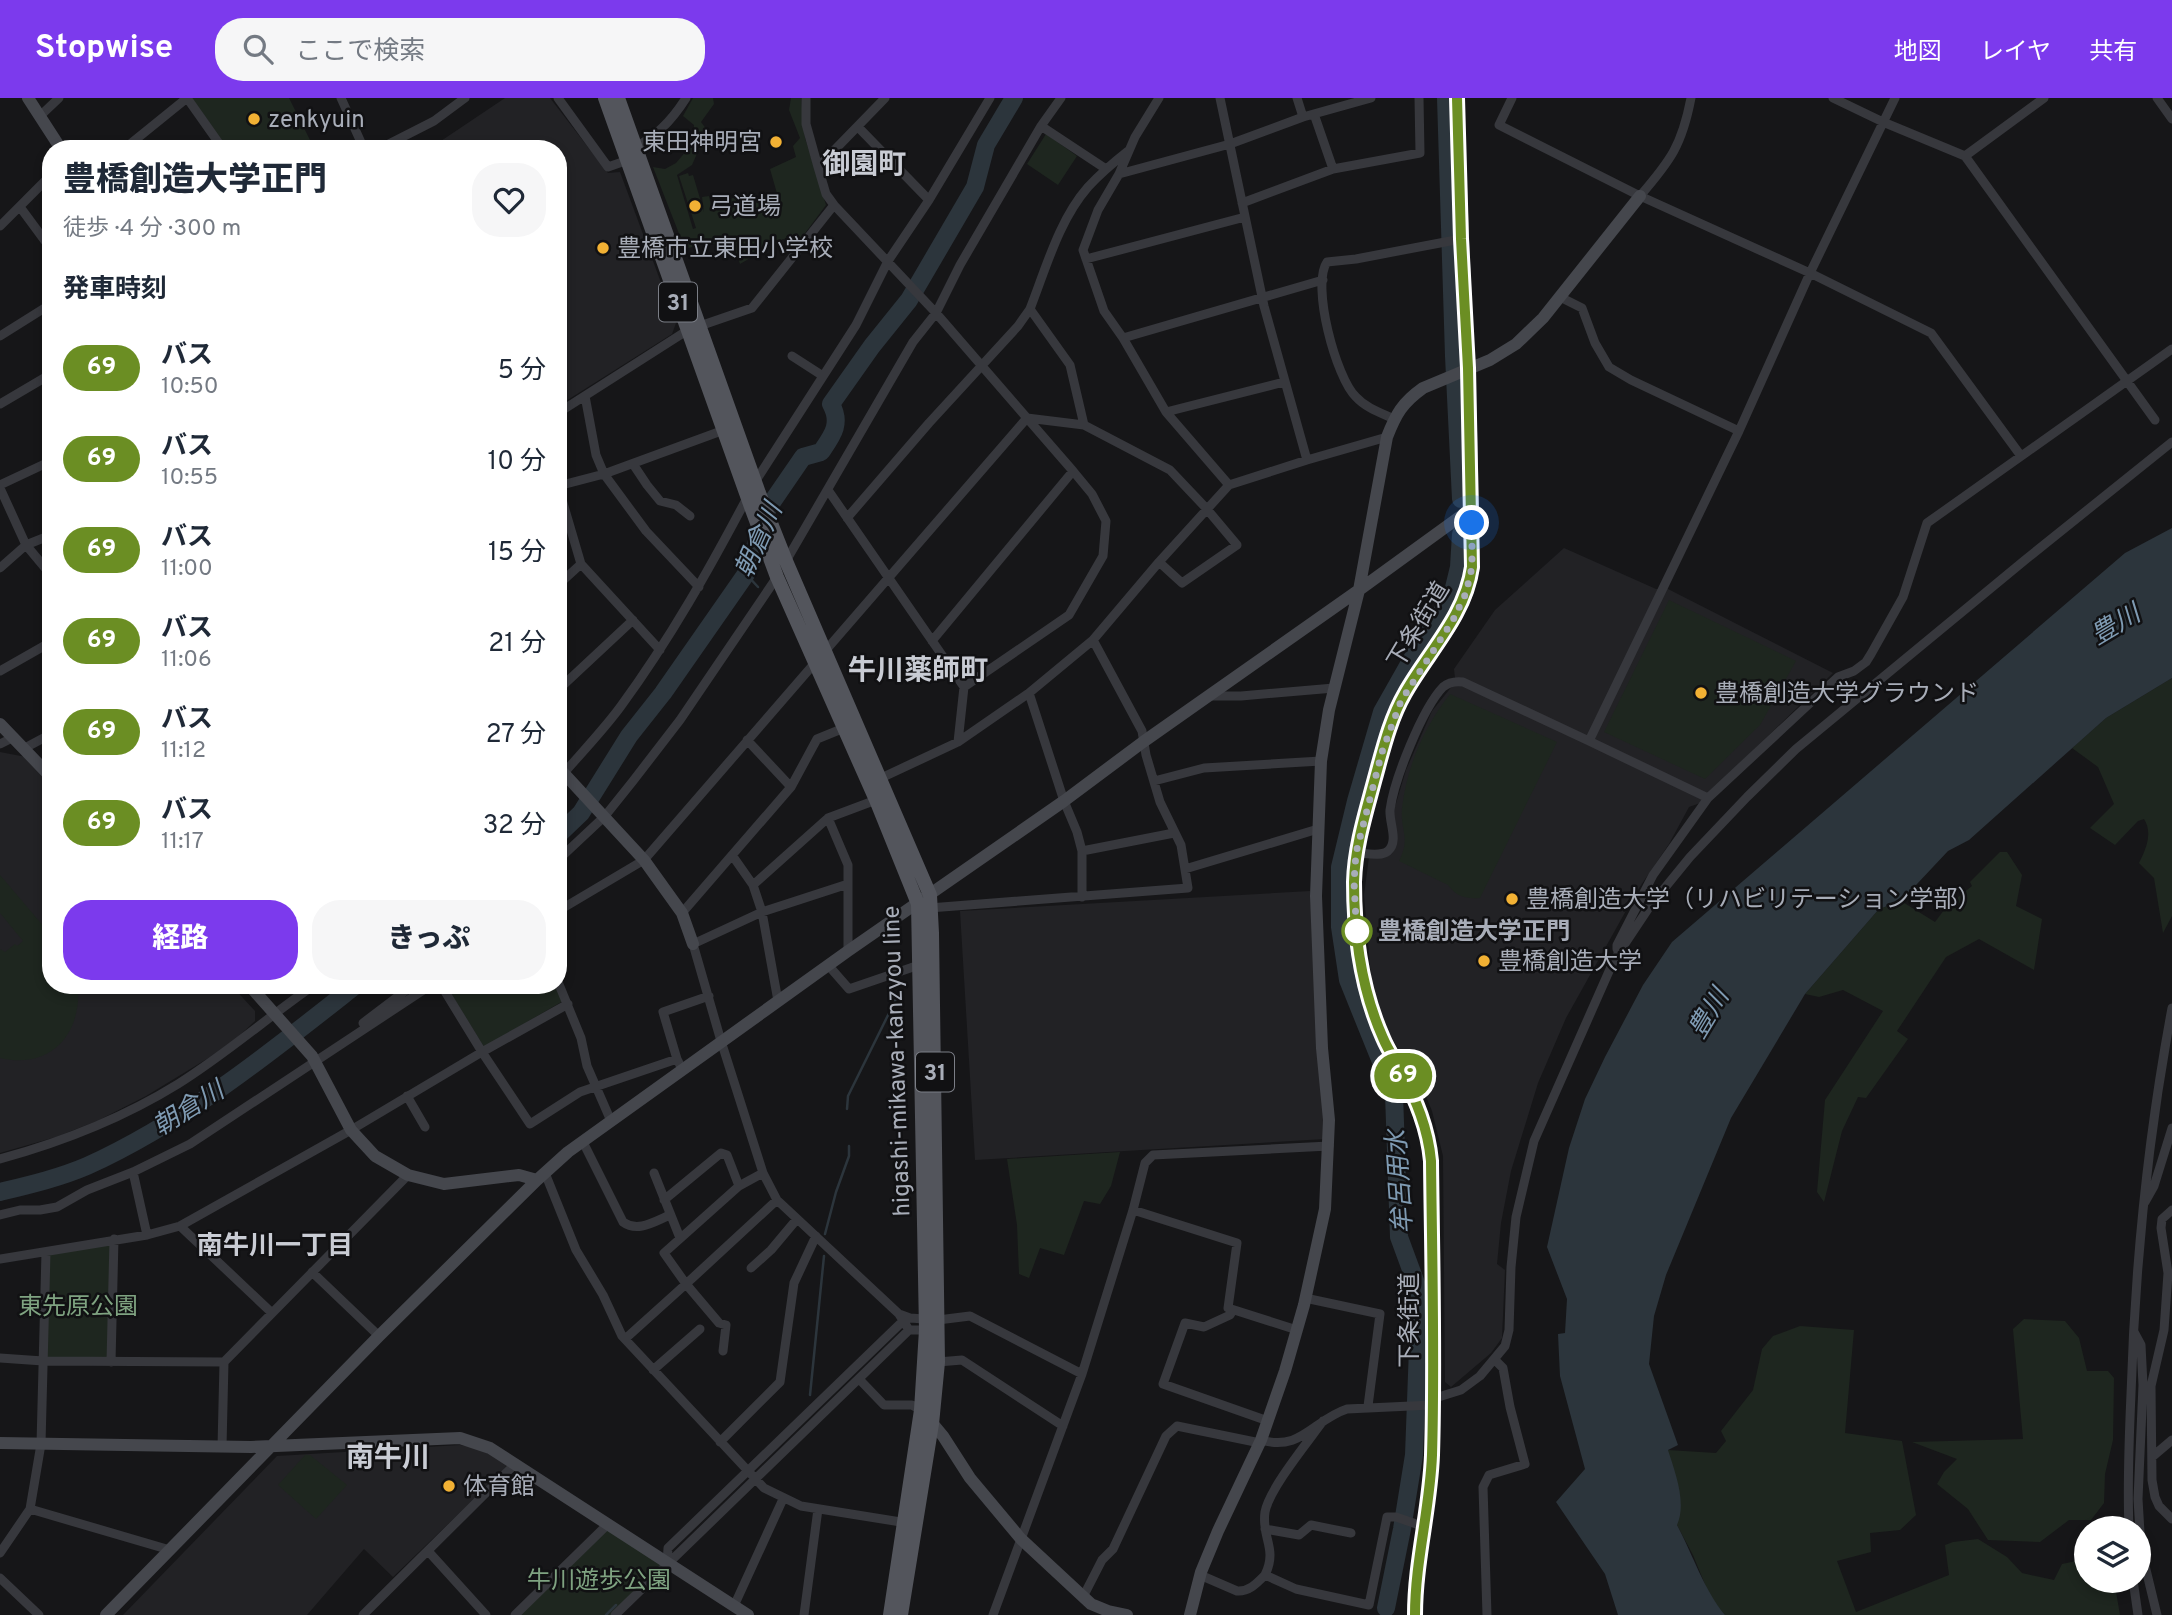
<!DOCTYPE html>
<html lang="ja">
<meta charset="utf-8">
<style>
body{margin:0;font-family:Overpass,"Noto Sans JP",sans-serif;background:#f6f6f7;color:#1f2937;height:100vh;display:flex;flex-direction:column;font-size:26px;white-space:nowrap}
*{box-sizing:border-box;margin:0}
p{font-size:23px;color:#747a83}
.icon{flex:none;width:38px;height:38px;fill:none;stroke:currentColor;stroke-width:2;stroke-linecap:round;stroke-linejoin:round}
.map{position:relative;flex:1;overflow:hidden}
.drawer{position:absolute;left:42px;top:42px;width:525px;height:854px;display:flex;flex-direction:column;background:#fff;border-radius:28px;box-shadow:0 4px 10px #0003}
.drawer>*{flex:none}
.badge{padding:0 14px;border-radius:23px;font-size:24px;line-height:46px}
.tools{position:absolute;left:2074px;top:1418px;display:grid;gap:14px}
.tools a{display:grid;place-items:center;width:77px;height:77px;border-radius:50%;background:#fff;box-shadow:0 4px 10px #0003;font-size:35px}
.you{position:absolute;width:35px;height:35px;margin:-18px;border:5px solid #fff;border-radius:50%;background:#1a73e8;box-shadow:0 0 0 10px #1a73e833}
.map>.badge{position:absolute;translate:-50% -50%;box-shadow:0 0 0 4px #fff}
h2{padding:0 21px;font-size:26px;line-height:63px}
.round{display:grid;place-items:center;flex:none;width:74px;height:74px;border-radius:28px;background:#f6f6f7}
.summary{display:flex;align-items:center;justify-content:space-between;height:119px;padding:0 21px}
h1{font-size:33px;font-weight:800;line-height:52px}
.cta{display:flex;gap:14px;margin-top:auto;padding:14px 21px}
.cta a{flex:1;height:80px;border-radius:28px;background:#7c3aed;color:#fff;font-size:28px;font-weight:800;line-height:80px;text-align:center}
.cta a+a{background:#f6f6f7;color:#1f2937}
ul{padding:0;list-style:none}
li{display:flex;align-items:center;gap:21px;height:91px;padding:0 21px}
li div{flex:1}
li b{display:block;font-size:26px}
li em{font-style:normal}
li .badge{min-width:77px;font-weight:700;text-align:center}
header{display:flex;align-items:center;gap:42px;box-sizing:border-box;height:98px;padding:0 35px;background:#7c3aed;color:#fff}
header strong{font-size:33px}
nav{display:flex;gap:38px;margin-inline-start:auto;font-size:24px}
.search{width:490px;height:63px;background:#f6f6f7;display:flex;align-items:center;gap:18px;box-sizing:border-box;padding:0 24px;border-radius:28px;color:#747a83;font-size:26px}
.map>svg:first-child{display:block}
.built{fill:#222225}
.green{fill:#1e261f}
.water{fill:#2c353c}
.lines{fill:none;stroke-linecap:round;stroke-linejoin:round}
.stream{stroke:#2c353c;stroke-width:2.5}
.river{stroke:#2c353c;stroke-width:18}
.street{stroke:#37383d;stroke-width:9}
.secondary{stroke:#45474d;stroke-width:12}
.primary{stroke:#53555c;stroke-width:14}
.line-casing{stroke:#fff;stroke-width:16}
.line{stroke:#6b8e23;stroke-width:10}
.walk{stroke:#a8adb8;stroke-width:7;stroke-dasharray:0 12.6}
.poi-dot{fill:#f2b134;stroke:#111113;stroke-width:2.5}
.stop-dot{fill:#fff;stroke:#6b8e23;stroke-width:3.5}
.labels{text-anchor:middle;stroke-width:5;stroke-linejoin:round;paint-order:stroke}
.shield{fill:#111113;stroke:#7b7e86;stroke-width:2}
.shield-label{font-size:23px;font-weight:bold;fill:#a8adb8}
.poi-label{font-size:24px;fill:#a8adb8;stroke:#111113;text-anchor:start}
.street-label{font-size:24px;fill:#a8adb8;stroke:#111113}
.stop-label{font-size:24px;font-weight:bold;fill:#a8adb8;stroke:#111113;text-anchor:start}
.park-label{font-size:24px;fill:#7fa381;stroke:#111113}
.water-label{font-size:26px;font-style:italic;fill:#7f9bb3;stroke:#111113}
.neighbourhood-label{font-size:26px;font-weight:bold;fill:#c9ccd4;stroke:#111113}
.quarter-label{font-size:28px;font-weight:bold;fill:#c9ccd4;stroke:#111113}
</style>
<header>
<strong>Stopwise</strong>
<div class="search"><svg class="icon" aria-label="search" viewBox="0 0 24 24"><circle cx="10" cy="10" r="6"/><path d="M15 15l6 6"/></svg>ここで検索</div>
<nav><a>地図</a><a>レイヤ</a><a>共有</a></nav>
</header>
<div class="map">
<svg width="2172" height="1517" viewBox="0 0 2172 1517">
<rect width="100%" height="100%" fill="#161618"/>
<!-- built -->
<path class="built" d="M505 0H550L608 75 620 74 676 225 672 236 558 308V51H429Z
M1564 450 1656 491H1668L1833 575 1712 692 1703 704 1689 709 1669 746 1637 793 1566 920 1538 985 1511 1073 1501 1125 1497 1166 1505 1172 1502 1240 1491 1255 1451 1289 1445 1284 1443 1058 1432 1013 1423 991 1388 934 1377 905 1371 879 1364 797 1369 759 1382 760 1389 757 1394 712 1406 672 1432 613 1453 587 1455 580 1454 571 1495 512Z
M0 654 26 659 51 687V887H231L255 913V923L238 939 210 959 146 998 97 1023 56 1039 0 1055Z
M1310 793 1325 1041 975 1062 960 813Z
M460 1347 477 1350 508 1365 503 1373 393 1479 364 1451 307 1517H123L277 1358Z"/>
<!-- green -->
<path class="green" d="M192 0H289L310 42 293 51H228Z
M693 0H713L714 6 701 24 707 32 714 50 699 51 692 67 677 77 693 131 696 130 679 78 688 75 689 78 693 77 704 114 702 99 709 98 712 112 720 110 722 103 754 94 761 105 778 99 770 71 796 59 793 48 800 40 789 12 791 0H801L805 40 826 107 800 142 791 144 783 141 740 166 734 149 706 145 685 151 653 69 665 71 676 65 693 45 694 27 683 18Z
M1046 36 1077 58 1058 87 1027 66Z
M1669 502 1796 563 1760 627 1705 681 1604 634Z
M2172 580V818L2163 835 2154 780 2139 765C2146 751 2153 735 2144 721L2138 723 2115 747 2090 730 2114 706 2098 669 2072 650 2106 620Z
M1450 596 1557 644 1480 800C1466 801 1457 799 1448 787L1399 763C1411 739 1400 733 1402 710 1407 668 1424 629 1450 596Z
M2000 754H2007L2022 777 2016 808 2042 821 2034 872 1979 841 1946 859 1897 933 1908 941 1866 1000 1858 999 1842 1033 1824 1104 1817 1094 1825 1002 1883 913 1843 892 1819 899 1805 896 1879 811 1901 803 1935 824 1947 808 1972 788 1970 784Z
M0 777 51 837V887H78C82 936 51 972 0 960V851L5 854 15 846 17 848 23 843 0 815Z
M446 887H555L563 903 484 949Z
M1120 1054 1111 1088 1100 1106 1084 1103 1064 1157 1040 1150 1029 1180 1019 1176 1017 1127 1007 1061Z
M114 1141 111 1264 43 1263 46 1154Z
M2024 1221 2065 1223 2079 1240 2087 1273H2108L2114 1280 2113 1342 2105 1376 2104 1405 2091 1422H2069L2040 1444 1988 1442 1968 1411 1937 1386 1944 1374 1957 1361 1912 1344 2023 1341 2013 1231Z
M1800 1228 1854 1232 1845 1335 1902 1343 1916 1417 1900 1432 1870 1435 1871 1454 1837 1463 1856 1514 1949 1477 1945 1447 1953 1444 1978 1441 2007 1459 2022 1475 2054 1482 2062 1466 2086 1461V1482H2114L2120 1517H1725L1711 1501 1693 1457 1677 1427 1668 1352 1716 1355 1726 1343 1721 1333 1753 1292 1762 1251 1773 1238Z
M305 1357H310L347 1387 316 1421 278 1387Z
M608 1426 667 1466 615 1517H515Z"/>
<!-- water -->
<path class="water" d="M2172 430V580L2106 620 1969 742 1948 753 1901 803 1879 811 1805 896 1731 1020 1666 1177 1654 1218 1649 1266 1678 1347 1668 1352C1675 1374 1687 1405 1677 1427 1693 1457 1704 1492 1725 1517H1618L1605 1476 1556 1404 1585 1371 1560 1278 1558 1236 1565 1235 1567 1201 1547 1149 1569 1050 1585 1001 1605 959 1643 887 1672 844 2125 455Z"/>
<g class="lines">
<!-- stream -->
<path class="stream" d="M746 476 758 489
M847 1011 848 998 897 899
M825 1136 836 1094 849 1058V1048
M810 1297 824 1158
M606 1517 616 1507"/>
<!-- river -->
<path class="river" d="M1446 0 1454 258 1461 401
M558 737 581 715 629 638 663 595 746 476 768 410 803 359 821 354C832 338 842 326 831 306L872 248 909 202 975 89 986 47 1014 0
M0 1094C29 1087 59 1080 87 1068 186 1023 271 954 356 887
M1386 1510 1402 1431 1414 1357 1420 1196 1399 1139 1394 996 1348 882 1340 829V769L1356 703 1382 614 1412 561 1452 498 1459 469 1461 436"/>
<!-- street -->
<path class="street" d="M187 0 223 51
M341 0 364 51
M558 0 608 69 628 62
M806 0V26L818 69
M1159 0 1135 39 1119 76 1098 112 1083 152 1104 213 1123 240 1166 314 1229 387
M1220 0 1264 208 1307 362
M1297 0 1303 19
M1512 0 1499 27 1640 98 1810 175 1931 235 2021 358
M1833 0 1883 24 1965 58 2155 322
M2157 0 2172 21
M1314 16 1333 71
M40 18 59 0
M1041 28 1106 71
M858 29 929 102
M635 49C656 39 674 19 686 0
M124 51 187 0
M379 51 434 23 465 0
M1965 58 2044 0
M1119 76 1230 46 1303 19 1371 0
M1640 98C1671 62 1682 47 1691 0
M1242 105 1333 71 1420 55 1419 0
M834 107 936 215 1073 373 1092 396 1106 423 1103 458 1069 517 964 589 958 644
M20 109 51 151
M0 128 51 77
M1086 161 1245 119
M1560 199 1582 210 1595 245 1609 269 1631 282 1739 333
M0 238 51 206
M1123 240 1323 182
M792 258 823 278
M585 298 596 357 604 376 646 433 699 489
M0 306 51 276
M1166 314 1284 284
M558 315 688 232 752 210 834 107 826 96 818 69 885 0
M1394 321C1381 315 1366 310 1356 299 1336 280 1311 187 1327 164L1356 161 1461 141
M1084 327 1070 267 1030 211C1046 170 1059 122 1088 89 1100 76 1114 64 1128 53
M633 366 647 387 660 403 676 407 690 418
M755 384 856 227 888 163 929 102 990 0
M0 387 51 363
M558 388 581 466 660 552
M558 388 604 376 724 332
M0 390 26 447 51 477
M828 392 964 589
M847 420 929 325 1018 228 1030 211
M786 463 913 244 936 215 960 167 1041 28 1061 0
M0 470 26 447 51 437
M558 487 581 466
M932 543 1073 373
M0 573 51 544
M558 592 633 522
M1029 595 1064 703 1077 734 1082 753V799
M1211 598H1241L1334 590
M747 642 791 689
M1589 643 1708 700 1838 579 1854 573 1866 564 1871 556 1903 499 1927 425 2172 251
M0 646 12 640
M23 651 51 636
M879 681 958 644 1029 595 1093 542 1159 464 1229 387 1307 362 1387 339
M558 682C579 657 602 634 621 608 670 541 710 470 749 396
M1154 683 1204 670 1321 663
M828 720 848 767V853
M1082 753 1174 735
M1356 755C1365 755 1381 759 1388 753 1399 743 1389 725 1390 712 1394 682 1422 611 1443 589 1449 584 1455 583 1463 584L1589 643 1739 333 1810 175 1895 0
M732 757 753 787 762 814 778 903
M558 762 605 718 633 683 680 622 777 479
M1185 771 1318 731
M848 786 762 814 693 846 721 943 763 1075 777 1102 899 1216 909 1232H926L928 1230
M753 787 828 720 876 702
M929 810 1188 790 1181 747 1160 704 1146 657 1142 633 1093 542
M558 813 644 762 1027 320 1084 327 1170 372 1206 410 1237 447 1182 485 1159 464
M682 815 791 689 817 641 844 630
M1617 851V847L1653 777 1708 700
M828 867 849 891 919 867
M558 884 581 940 587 968 611 1023
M441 887 482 954 568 906
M363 925 413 887
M677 961 663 914 709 898
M407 998 425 1029
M583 1044 623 1124C638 1135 655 1123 670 1117
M0 1061C62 1044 123 1020 178 986 226 956 268 919 314 887
M133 1074 147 1137
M545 1075 576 1152 603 1197 622 1238 764 1390 801 1408 907 1425
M654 1075 680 1140
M664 1102 721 1055 727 1057 739 1088
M2145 1104 2154 1088 2172 1030
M1133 1112 1237 1145 1228 1210 1297 1232
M2172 1112 2162 1121 2161 1130 2168 1175 2164 1232 2151 1288 2152 1382 2155 1399 2159 1408 2172 1421
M0 1117 20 1112H40L57 1109 87 1092 133 1074 190 1046 431 887
M180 1128 272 1215
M0 1161 147 1137 180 1128 351 1032 482 954 530 1026 580 994 677 961 682 971
M751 1170 771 1152 797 1121
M312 1174 379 1238
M1305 1200 1380 1216 1368 1308
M1233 1212 1230 1217 1204 1229 1185 1225 1163 1286 1268 1323
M899 1216 910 1220 938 1222 970 1218 1082 1276
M2134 1234 2141 1247 2143 1287 2138 1401 2141 1451 2157 1517
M625 1241 686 1186 664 1155 739 1088 763 1075
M723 1253 726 1227 719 1225 686 1186 777 1102
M0 1260 43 1263 224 1264
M111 1264 114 1141
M938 1264 962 1262 1063 1328
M653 1272 700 1231
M859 1281 884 1307H912L921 1312
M1432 1301 1461 1292 1480 1278 1505 1248 1509 1232 1511 1169 1516 1119 1534 1043 1614 862 1650 808 1690 759 1747 699 1796 651 2025 462 2172 344
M1323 1323C1308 1344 1269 1391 1265 1414 1261 1440 1278 1450 1265 1477L1296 1491 1369 1507 1387 1419H1396L1425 1429
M1261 1342C1301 1354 1313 1322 1347 1311L1432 1307
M720 1344 780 1284 794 1185 816 1138
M222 1349 224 1264 408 1077
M2152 1359 2172 1342
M30 1411 170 1452
M2129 1430C2127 1385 2129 1341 2131 1296 2135 1166 2148 1038 2172 910
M1265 1431 1299 1437 1311 1427 1351 1435
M428 1453 486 1517
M0 1455 30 1411 41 1346 46 1154
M667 1466 668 1450 903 1223
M1200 1477 1237 1493C1249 1494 1257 1485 1265 1477
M0 1480 39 1517
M2133 1482 2138 1517
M1083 1499 1102 1462 1113 1451 1166 1338 1177 1328 1260 1345
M734 1508 783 1401
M363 1517 514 1367
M515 1517 608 1426
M615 1517 909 1232
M804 1517 818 1411
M993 1517 1082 1276 1133 1112 1145 1065 1153 1057 1329 1048
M1487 1517 1483 1389 1489 1377 1525 1366 1510 1309 1503 1270 1495 1262"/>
<!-- secondary -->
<path class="secondary" d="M28 0 61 51
M0 626 51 679
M558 669 644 762 682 815 693 846
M249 887 312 958 351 1032 375 1058 408 1077 444 1086 519 1077 537 1082
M928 1320 943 1338 970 1380 1021 1441 1091 1506 1108 1513 1127 1517
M0 1345 251 1349 460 1340 490 1350 748 1517
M106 1517 379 1238 537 1082 568 1054 848 853 1064 703 1143 644 1359 492 1472 410
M1190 1517 1201 1474 1218 1433 1261 1342 1285 1273 1304 1207 1325 1111 1329 1022 1322 950 1316 798 1321 663 1329 612 1359 492 1387 339C1396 316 1402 305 1423 290L1490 262 1516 246 1543 220 1640 98"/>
<!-- primary -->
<path class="primary" d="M605 0 751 409 777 479 876 702 918 806 926 1232 921 1312 890 1517
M618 0 759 395 786 463 930 797 932 835 938 1264 932 1326 901 1517
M1415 1517C1416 1463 1430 1411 1432 1357 1435 1259 1432 1161 1431 1063 1425 1010 1403 986 1383 940 1360 891 1353 837 1354 783 1355 748 1366 714 1375 680 1383 650 1390 619 1406 592 1429 555 1463 520 1471 477 1474 462 1472 447 1472 432 1472 399 1471 366 1470 332 1466 222 1460 111 1457 0"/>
</g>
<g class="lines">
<defs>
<path id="line" d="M1415 1517C1415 1463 1430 1411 1432 1357 1435 1259 1432 1161 1431 1063 1428 1030 1416 1002 1401 973 1395 962 1388 952 1383 940 1361 891 1354 838 1354 784 1355 748 1366 714 1375 680 1383 651 1390 621 1405 595 1428 554 1465 518 1472 469L1468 270 1461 141 1457 0"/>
</defs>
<!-- line casing -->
<use href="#line" class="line-casing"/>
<!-- line -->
<use href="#line" class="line"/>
<!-- walk -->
<path class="walk" d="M1357 833V842L1354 784 1356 755 1382 654 1401 603 1453 522 1466 495 1472 469V425"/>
</g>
<!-- markers -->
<g class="poi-dot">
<circle cx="254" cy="21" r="7"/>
<circle cx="776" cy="44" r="7"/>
<circle cx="695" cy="108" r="7"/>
<circle cx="603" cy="150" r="7"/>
<circle cx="1701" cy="595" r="7"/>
<circle cx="1512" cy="801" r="7"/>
<circle cx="1484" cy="863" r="7"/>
<circle cx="449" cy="1388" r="7"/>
</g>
<circle class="stop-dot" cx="1357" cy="833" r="14"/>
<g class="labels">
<!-- shield labels -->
<g class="shield">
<rect x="659" y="184.5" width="38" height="39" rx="5"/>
<rect x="916" y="954.5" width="38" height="39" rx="5"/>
</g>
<g class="shield-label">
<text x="678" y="212">31</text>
<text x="935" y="982">31</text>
</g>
<!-- poi labels -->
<g class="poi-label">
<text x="268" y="29">zenkyuin</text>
<text x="762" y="52" text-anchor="end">東田神明宮</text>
<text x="709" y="116">弓道場</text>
<text x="617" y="158">豊橋市立東田小学校</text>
<text x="1715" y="603">豊橋創造大学グラウンド</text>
<text x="1526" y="809">豊橋創造大学（リハビリテーション学部）</text>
<text x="1498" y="871">豊橋創造大学</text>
<text x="463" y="1396">体育館</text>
</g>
<!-- street labels -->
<g class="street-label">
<text transform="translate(1418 527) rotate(-59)" y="8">下条街道</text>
<text transform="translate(896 963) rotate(-92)" y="8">higashi-mikawa-kanzyou line</text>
<text transform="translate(1409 1222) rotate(-90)" y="8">下条街道</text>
</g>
<!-- stop labels -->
<g class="stop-label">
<text x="1378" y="841">豊橋創造大学正門</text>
</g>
<!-- park labels -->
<g class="park-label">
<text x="78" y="1216">東先原公園</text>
<text x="599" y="1490">牛川遊歩公園</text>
</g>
<!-- water labels -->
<g class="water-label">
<text transform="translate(758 442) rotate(-66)" y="9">朝倉川</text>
<text transform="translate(2115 526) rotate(-31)" y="9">豊川</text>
<text transform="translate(1708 915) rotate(-59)" y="9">豊川</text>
<text transform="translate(188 1010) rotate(-32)" y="9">朝倉川</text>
<text transform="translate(1399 1084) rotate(-94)" y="9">牟呂用水</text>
</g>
<!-- neighbourhood labels -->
<g class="neighbourhood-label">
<text x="275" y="1156">南牛川一丁目</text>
</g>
<!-- quarter labels -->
<g class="quarter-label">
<text x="864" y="75">御園町</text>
<text x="918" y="581">牛川薬師町</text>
<text x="388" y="1368">南牛川</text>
</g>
</g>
</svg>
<div class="tools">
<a><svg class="icon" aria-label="layers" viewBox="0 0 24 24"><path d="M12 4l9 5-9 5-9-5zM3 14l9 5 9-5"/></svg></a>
</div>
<div class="you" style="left:1472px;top:425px"></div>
<b class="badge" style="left:1403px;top:978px;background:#6b8e23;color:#fff">69</b>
<section class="drawer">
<div class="summary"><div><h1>豊橋創造大学正門</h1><p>徒歩 · 4 分 · 300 m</p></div><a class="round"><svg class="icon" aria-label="heart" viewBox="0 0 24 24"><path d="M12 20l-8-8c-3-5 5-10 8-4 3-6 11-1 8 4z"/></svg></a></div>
<h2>発車時刻</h2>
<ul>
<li><span class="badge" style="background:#6b8e23;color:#fff">69</span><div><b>バス</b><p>10:50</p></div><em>5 分</em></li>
<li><span class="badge" style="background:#6b8e23;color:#fff">69</span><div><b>バス</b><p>10:55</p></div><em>10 分</em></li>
<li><span class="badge" style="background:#6b8e23;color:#fff">69</span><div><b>バス</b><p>11:00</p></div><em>15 分</em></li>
<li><span class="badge" style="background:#6b8e23;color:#fff">69</span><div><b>バス</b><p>11:06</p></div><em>21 分</em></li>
<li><span class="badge" style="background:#6b8e23;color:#fff">69</span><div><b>バス</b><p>11:12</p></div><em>27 分</em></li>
<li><span class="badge" style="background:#6b8e23;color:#fff">69</span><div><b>バス</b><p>11:17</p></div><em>32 分</em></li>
</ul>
<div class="cta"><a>経路</a><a>きっぷ</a></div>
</section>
</div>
